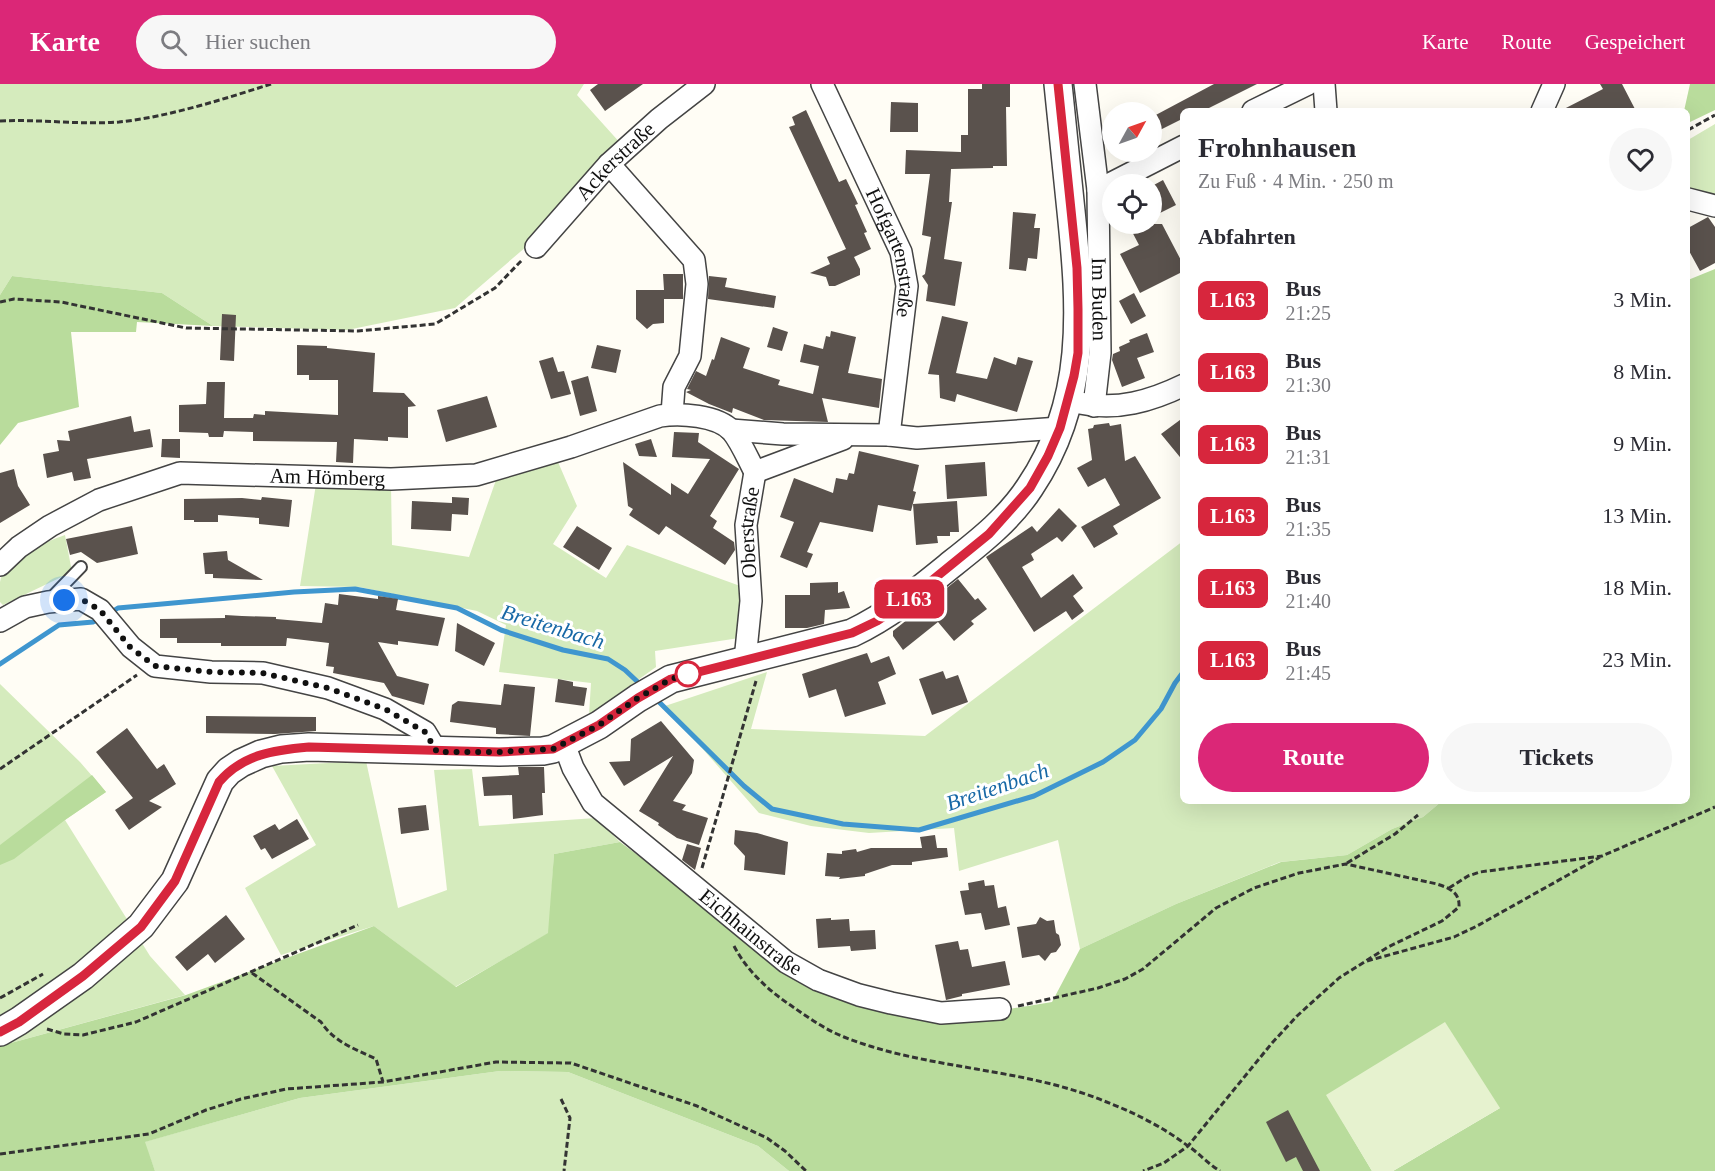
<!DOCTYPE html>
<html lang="de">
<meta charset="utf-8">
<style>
body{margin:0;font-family:Georgia,serif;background:#f7f7f7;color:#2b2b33;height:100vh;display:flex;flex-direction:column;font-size:22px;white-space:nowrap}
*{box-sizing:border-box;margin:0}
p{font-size:20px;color:#7c7c81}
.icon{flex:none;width:33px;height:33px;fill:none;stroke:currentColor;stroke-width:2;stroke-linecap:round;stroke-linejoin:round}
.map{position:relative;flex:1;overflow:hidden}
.drawer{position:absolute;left:1180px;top:24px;width:510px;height:696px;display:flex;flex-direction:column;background:#fff;border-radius:9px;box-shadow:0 6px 24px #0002}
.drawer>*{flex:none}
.badge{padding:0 12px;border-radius:9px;font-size:21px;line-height:39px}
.needle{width:39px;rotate:50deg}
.buttons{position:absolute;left:1102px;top:18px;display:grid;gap:12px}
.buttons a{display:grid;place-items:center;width:60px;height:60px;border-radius:50%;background:#fff;box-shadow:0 6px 24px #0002;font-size:30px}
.you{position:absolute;width:30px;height:30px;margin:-15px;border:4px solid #fff;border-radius:50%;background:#1a73e8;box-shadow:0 0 0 9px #1a73e833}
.map>.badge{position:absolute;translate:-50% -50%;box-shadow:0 0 0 3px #fff}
h2{padding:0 18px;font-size:22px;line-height:54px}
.round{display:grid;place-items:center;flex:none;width:63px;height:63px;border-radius:32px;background:#f7f7f7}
.headline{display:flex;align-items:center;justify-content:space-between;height:102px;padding:0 18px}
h1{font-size:28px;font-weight:700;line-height:45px}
.cta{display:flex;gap:12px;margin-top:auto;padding:12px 18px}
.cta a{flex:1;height:69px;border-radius:36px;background:#db2777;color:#fff;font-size:24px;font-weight:700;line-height:69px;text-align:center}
.cta a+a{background:#f7f7f7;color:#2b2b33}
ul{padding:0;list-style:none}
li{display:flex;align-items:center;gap:18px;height:72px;padding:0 18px}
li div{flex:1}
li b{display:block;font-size:22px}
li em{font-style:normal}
li .badge{min-width:66px;font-weight:700;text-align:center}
header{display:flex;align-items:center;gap:36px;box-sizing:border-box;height:84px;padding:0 30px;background:#db2777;color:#fff}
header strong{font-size:28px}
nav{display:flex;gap:33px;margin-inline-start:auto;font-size:21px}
.search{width:420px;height:54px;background:#f7f7f7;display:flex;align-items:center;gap:15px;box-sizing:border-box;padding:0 21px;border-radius:33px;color:#7c7c81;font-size:22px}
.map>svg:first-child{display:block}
.green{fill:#d5ebbd}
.forest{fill:#b9dc9c}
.pitch{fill:#e6f2cf}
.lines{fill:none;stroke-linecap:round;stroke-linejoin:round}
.stream{stroke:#3f96cf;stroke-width:5}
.building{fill:#5a524d}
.service-casing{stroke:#444;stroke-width:14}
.minor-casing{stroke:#444;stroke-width:24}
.tertiary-casing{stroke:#444;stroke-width:30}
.path{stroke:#333;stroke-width:3;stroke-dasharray:6 3;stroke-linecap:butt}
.service{stroke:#fff;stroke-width:10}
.minor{stroke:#fff;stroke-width:21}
.tertiary{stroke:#fff;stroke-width:27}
.line-casing{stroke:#fff;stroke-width:14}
.line{stroke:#d7263d;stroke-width:9}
.walk{stroke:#111;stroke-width:6;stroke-dasharray:0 10.8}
.stop-dot{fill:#fff;stroke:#d7263d;stroke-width:3}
.labels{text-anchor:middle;stroke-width:6;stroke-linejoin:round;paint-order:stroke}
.street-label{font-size:21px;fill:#111;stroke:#fff}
.water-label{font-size:22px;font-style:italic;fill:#1768a6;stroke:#fff}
</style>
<header>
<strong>Karte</strong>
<div class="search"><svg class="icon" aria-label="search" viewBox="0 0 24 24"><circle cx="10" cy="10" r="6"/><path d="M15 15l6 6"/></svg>Hier suchen</div>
<nav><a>Karte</a><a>Route</a><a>Gespeichert</a></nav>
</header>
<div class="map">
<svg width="1715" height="1087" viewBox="0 0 1715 1087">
<rect width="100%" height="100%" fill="#fffdf5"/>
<!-- green -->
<path class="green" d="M0 0H584L577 11 622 61 527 162 455 224 347 246 213 242 162 209 12 192 0 211Z
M1715 40V114L1688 105V56Z
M558 378 577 422 553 460 606 494 627 461 743 503 739 554 655 567 656 583 589 631 591 599 499 588 506 541 477 527 359 503 300 502 316 400 391 401 392 461 469 473 496 396Z
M65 451 72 488 3 521 0 518C0 512 0 504 0 498 4 474 45 458 65 451Z
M1183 457 1184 717H1442L1423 733 1392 745 1347 771 1280 778 1176 820 1080 865 1058 756 959 787 954 744 869 749 811 742 759 729 665 622 767 588 751 645 925 652Z
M0 600 80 678 106 708 65 736 150 872 185 911 0 962Z
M366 677 398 824 447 806 434 686 472 685 479 742 596 734 620 758 554 770 549 849 455 903 374 842 281 871 245 804 316 761 272 682Z
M500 987 568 988 758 1062 789 1087H155L144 1058 300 1014Z"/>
<!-- forest -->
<path class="forest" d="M1690 0H1715V26L1688 39V27H1684Z
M1715 185V1087H1393L1500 1024 1327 1011 1372 1087H789L758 1062 568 988 500 987 300 1014 145 1058 155 1087H0V962L186 911 374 842 456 903 548 849 554 770 620 758 812 900 942 936 1052 918 1080 865 1176 820 1281 778 1347 771 1392 745 1423 733 1442 717H1688V196Z
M12 192 162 209 213 242 137 238 136 248H71L79 323 18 339 0 361V211Z
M92 691 106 708 65 736 14 775 0 781V761Z"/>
<!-- pitch -->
<path class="pitch" d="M1445 938 1500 1024 1393 1087H1372L1326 1011Z"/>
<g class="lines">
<!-- stream -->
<path class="stream" d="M110 529 118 524 294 508 355 505 457 524 501 546 563 566 608 575 625 586 642 602
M0 580 59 541 93 538 102 534
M655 614 744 702 772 725 843 740 919 746 1034 712 1103 678 1135 656 1161 625 1175 599 1184 587"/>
</g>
<!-- building -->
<path class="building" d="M598 0H643L605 27 590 6Z
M982 0H1010V23H1006L1007 82H993V84L951 85 949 118H952L944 175 962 178 955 222 926 217 928 201 922 192 925 190 931 153 922 151 930 90H905L906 66 961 68V51H968V5H982Z
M1214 0H1257L1203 27H1184V34L1152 50V33Z
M1600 0H1622L1636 27H1560L1603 5Z
M891 18 918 19V48H890Z
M806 26 839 98 846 95 858 120 855 121 867 148 864 149 871 165 854 173 860 185V191L835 202H829L826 193 810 189 830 180 827 173 846 165 789 43 795 41 792 33Z
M1163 96 1176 121 1152 133V102Z
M1013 128 1036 130 1034 144H1040L1037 175 1028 174 1026 187 1009 185Z
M1708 133 1715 143V179L1700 187 1688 165V144Z
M1128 140H1162L1184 182V187L1140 209 1120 170 1139 161Z
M663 190H683V215H664V239L653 240 647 245 636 235V206H664Z
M709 192 727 194 725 203 776 212 774 224 708 215Z
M1134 209 1146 232 1131 240 1119 217Z
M222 230 236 231 234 277 220 276Z
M942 232 968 238 956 289 987 295 994 273 1016 281 1018 273 1033 277 1017 328 957 310 955 318 940 314 939 291 928 290Z
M773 243 788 248 782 267 767 263Z
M831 247 856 253 848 289 882 295 879 324 822 314 828 338 764 336 733 324 732 329 709 320 686 308 691 306 687 305 696 287 706 292 712 275 714 276 721 253 750 264 743 284 780 296 778 301 813 310 819 282 800 278 804 260 823 265 826 252 830 253Z
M1147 249 1154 268 1137 274 1145 294 1122 303 1112 276 1113 270 1120 267 1119 263 1130 258 1129 256Z
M297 261 327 262V264L375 269 373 308 404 309 416 322 408 323V354L388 353V357L354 355 353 379 336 378 337 358 253 357V348L224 347 223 353H209L208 349 179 348V321L206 320 207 298H225L224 334H253L254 330 265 331V327L338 331V296H309V291H297Z
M597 261 621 266 616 289 591 284Z
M553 273 558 288 564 287 571 310 551 315 539 277Z
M588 292 597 327 580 332 571 297Z
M487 312 497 343 446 358 437 326Z
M131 332 134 348 150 345 153 363 87 375 91 394 74 397 72 388 47 394 43 370 59 367 57 356 70 357 68 347Z
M1184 333V378L1161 350Z
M1109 339 1110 342 1121 340 1125 377 1135 372 1161 414 1113 442 1118 450 1094 464 1081 443 1120 421 1105 394 1088 403 1077 384 1092 376 1088 345 1093 344 1094 341Z
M674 348 699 349 698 358 739 385 710 432 717 437 713 444 734 458 735 466 725 481 666 442 659 451 629 431 633 425 628 422 623 378 671 411V399L688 410 710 375 672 373Z
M162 355H180V374L161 373Z
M651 355 657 373 639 372 635 360Z
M859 367 919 381 913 407 916 408 911 427 878 421 873 448 820 438 807 468 813 470 807 484 780 473 794 438 780 433 794 394 833 409 836 394 847 396 849 389 854 390Z
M985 378 987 412 947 415 945 381Z
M14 385 18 402 30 421 0 439V389Z
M262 413 292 416 289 443 259 440V434L218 431V438H194V436H184V415L242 414 261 416Z
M452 413 469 414 468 431 452 430 451 447 411 445 412 417 452 419Z
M957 417 959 448H950V452H937L938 459 916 461 913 420Z
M1059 424 1077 442 1062 458 1057 453 1031 470 1034 476 1022 483 1041 514 1073 490 1083 504 1073 512 1084 527 1072 536 1066 527 1034 548 986 473 1032 442 1037 448Z
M132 442 138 470 97 479 81 468 70 471 66 455Z
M577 442 612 464 599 486 563 463Z
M227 467 228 476 263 496 213 494V490H205L203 469Z
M958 495 975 516 978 514 987 525 971 537 974 540 954 557 938 538 903 566 893 552V547Z
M838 498V509L844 507 850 524 825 526 824 540 807 544H785V511H810V499Z
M339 510 378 515V512L398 515 396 526 445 534 438 562 398 557V561L378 558 397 592 429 600 424 621 392 612 384 599 333 589 334 583 326 582 329 559 287 554 286 562H221V559H177V554H160V535L225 534V531L242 532 276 533V535L322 539 325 519 338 521Z
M457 539 495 559 484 582 455 567Z
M867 569 871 579 889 572 896 590 878 598 886 620 845 633 836 605 809 614 802 590Z
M943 587 946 595 958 591 968 618 932 631 919 595Z
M558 595 573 598V602L587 604 584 622 555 618Z
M504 600 535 603 530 652 496 650V644L450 638 452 621 458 617 501 621Z
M206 632 316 633V647L275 650 206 649Z
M661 637 694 676 692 689 673 717 686 721 682 726 708 734 699 761 677 754 658 741 659 739 639 727 673 672 624 702 609 678 630 677 631 655Z
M127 644 157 685 164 680 176 700 149 717 162 723 129 746 115 726 133 714 96 668Z
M518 683H544L545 709H542L543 731 513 735 512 711 484 712 482 693 519 691Z
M426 721 429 746 401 750 398 724Z
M297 735 309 755 272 775 265 764 261 766 253 752 275 740 279 746Z
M735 746 757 749 788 758 785 791 744 786 745 772 734 760Z
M935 751 937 764H947L948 773 912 778V781H892L865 790V792L839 795 840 793 825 792 827 769 842 770V767L856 765 857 768 871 764H922L920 753Z
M687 760 701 764 695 786 682 776Z
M984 796 985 802 994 801 998 824 1006 822 1010 841 985 846 981 829 965 831 960 807 969 806 968 799Z
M226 831 245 855 215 879 208 870 187 887 175 873Z
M1040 833 1047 837 1054 836 1056 849 1059 851 1061 861 1056 868 1051 869 1045 877 1039 871 1022 874 1017 843 1036 840Z
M831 834V836L849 835 850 847 875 846 876 865 851 867 850 862 818 864 816 835Z
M958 857 960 866 968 865 972 883 1005 877 1010 901 962 910V912L946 916 935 861Z
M1288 1026 1320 1087H1303L1296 1073 1286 1078 1266 1038Z"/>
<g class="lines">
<defs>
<path id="service" d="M50 515 81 483"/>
<g id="minor">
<path id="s1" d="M822 0 901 168 907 202 889 351"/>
<path id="s2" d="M1085 0 1098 106 1100 269 1094 322"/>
<path d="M1324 0 1326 27"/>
<path d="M1253 27 1308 0"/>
<path d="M1542 27 1554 0"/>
<path d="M609 80 694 176 697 200 690 272 674 303 672 330"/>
<path d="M1098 106 1184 62"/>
<path d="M1688 115 1715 122"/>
<path id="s3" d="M536 163 609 80 659 35 704 0"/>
<path d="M1080 319C1117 327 1151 317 1184 301"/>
<path d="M731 346 783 350 889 351 917 354 1060 344"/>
<path d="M755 388 843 355"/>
<path id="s4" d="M0 481 19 463 50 442 99 416 180 389 391 395 476 391 571 363 660 332C680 329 717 331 732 347 741 358 748 375 755 388"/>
<path d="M0 537 25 523 48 518 81 515 100 526 131 563 155 582 211 588 263 589 328 604 385 625 425 648 437 668"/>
<path id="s5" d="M745 576 751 517 746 441 755 388"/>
<path id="s6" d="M564 660 573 684 593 719 786 878 818 896 859 911 891 919 941 929 1000 925"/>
</g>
<path id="tertiary" d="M0 948 19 937 83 892 141 842 175 797 220 697 229 687 241 679 261 670 281 665 309 663 499 668 543 667 553 665 599 641 638 614 671 595 852 549C890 531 921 505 953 479 981 457 1010 434 1030 403 1088 317 1081 224 1071 127 1067 84 1062 42 1058 0"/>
</defs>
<!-- service casing -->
<use href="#service" class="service-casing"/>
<!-- minor casing -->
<use href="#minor" class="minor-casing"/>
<!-- tertiary casing -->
<use href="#tertiary" class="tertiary-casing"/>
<!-- path -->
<path class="path" d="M0 37C40 35 80 41 119 38 168 33 224 15 271 0
M1688 46 1715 31
M0 218 14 215 61 218 186 244 358 247 435 240 495 204 522 176
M0 685 137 591
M1347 779 1395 750 1418 731
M702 784 756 597
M1449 804 1468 792 1480 788 1602 772 1715 723
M734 862C747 887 769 907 793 923 809 934 826 946 844 953 927 986 1021 983 1104 1017 1133 1028 1163 1043 1188 1062 1199 1069 1208 1080 1220 1087
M1367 877 1454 853 1477 842 1600 773
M252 889 321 938C334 958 355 965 376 975L383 998
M0 914 43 890
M1018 922 1098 904 1125 895 1143 885 1216 824 1254 804 1299 789 1346 780 1437 800C1449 804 1460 808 1459 823L1442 837 1388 863 1339 894 1297 932 1272 959 1188 1062 1164 1079 1143 1087
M47 945 64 950 83 951 136 938 358 841
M561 1015 570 1034 564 1087
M0 1070 149 1050 206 1026 241 1015 286 1005 383 998 496 978 571 979 697 1022 767 1054 785 1067 806 1087"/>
<!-- service -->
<use href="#service" class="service"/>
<!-- minor -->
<use href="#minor" class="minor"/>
<!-- tertiary -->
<use href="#tertiary" class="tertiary"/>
</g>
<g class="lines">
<defs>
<path id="line" d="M0 948 19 938 83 892 141 843 175 797 219 698C243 670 275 666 309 663L499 668 553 665 599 641 638 614 671 595 852 549 877 537 903 520 989 450 1030 404 1048 372 1060 344 1074 292 1078 269V225L1077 184 1058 0"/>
</defs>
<!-- line casing -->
<use href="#line" class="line-casing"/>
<!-- line -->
<use href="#line" class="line"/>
<!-- walk -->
<path class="walk" d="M64 516 81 515 100 526 130 563 155 582 211 588 262 589 328 604 385 625 425 648 437 668H499L553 665 599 641 638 614 671 595 688 590"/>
</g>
<!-- markers -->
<circle class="stop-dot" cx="688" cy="590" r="12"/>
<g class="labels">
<!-- street labels -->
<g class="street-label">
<text dy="7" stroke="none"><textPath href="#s3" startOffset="117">Ackerstraße</textPath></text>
<text dy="7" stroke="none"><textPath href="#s1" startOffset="184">Hofgartenstraße</textPath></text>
<text dy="7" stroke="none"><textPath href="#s2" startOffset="216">Im Buden</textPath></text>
<text dy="7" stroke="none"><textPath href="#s4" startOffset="352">Am Hömberg</textPath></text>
<text dy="7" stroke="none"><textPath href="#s5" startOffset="128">Oberstraße</textPath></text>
<text dy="7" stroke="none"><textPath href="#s6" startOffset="270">Eichhainstraße</textPath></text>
</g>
<!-- water labels -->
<g class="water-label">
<text transform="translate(553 542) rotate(17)" y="8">Breitenbach</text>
<text transform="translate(997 702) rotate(-19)" y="8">Breitenbach</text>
</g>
</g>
</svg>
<div class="buttons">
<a><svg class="needle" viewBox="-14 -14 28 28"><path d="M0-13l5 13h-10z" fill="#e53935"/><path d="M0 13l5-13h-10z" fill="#7c7c81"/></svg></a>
<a><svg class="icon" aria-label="locate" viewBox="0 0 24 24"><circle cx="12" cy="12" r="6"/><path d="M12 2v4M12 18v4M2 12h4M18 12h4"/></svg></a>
</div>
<div class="you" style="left:64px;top:516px"></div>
<b class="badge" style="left:909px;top:515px;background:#d7263d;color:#fff">L163</b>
<section class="drawer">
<div class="headline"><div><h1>Frohnhausen</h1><p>Zu Fuß · 4 Min. · 250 m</p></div><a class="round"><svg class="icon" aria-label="heart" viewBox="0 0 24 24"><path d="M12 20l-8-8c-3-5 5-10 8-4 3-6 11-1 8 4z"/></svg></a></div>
<h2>Abfahrten</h2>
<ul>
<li><span class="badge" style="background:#d7263d;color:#fff">L163</span><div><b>Bus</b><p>21:25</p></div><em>3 Min.</em></li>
<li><span class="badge" style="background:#d7263d;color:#fff">L163</span><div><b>Bus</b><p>21:30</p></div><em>8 Min.</em></li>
<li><span class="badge" style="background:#d7263d;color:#fff">L163</span><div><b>Bus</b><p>21:31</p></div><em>9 Min.</em></li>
<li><span class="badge" style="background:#d7263d;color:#fff">L163</span><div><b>Bus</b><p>21:35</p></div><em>13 Min.</em></li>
<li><span class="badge" style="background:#d7263d;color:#fff">L163</span><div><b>Bus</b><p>21:40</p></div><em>18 Min.</em></li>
<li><span class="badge" style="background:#d7263d;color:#fff">L163</span><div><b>Bus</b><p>21:45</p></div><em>23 Min.</em></li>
</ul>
<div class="cta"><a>Route</a><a>Tickets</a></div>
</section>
</div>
